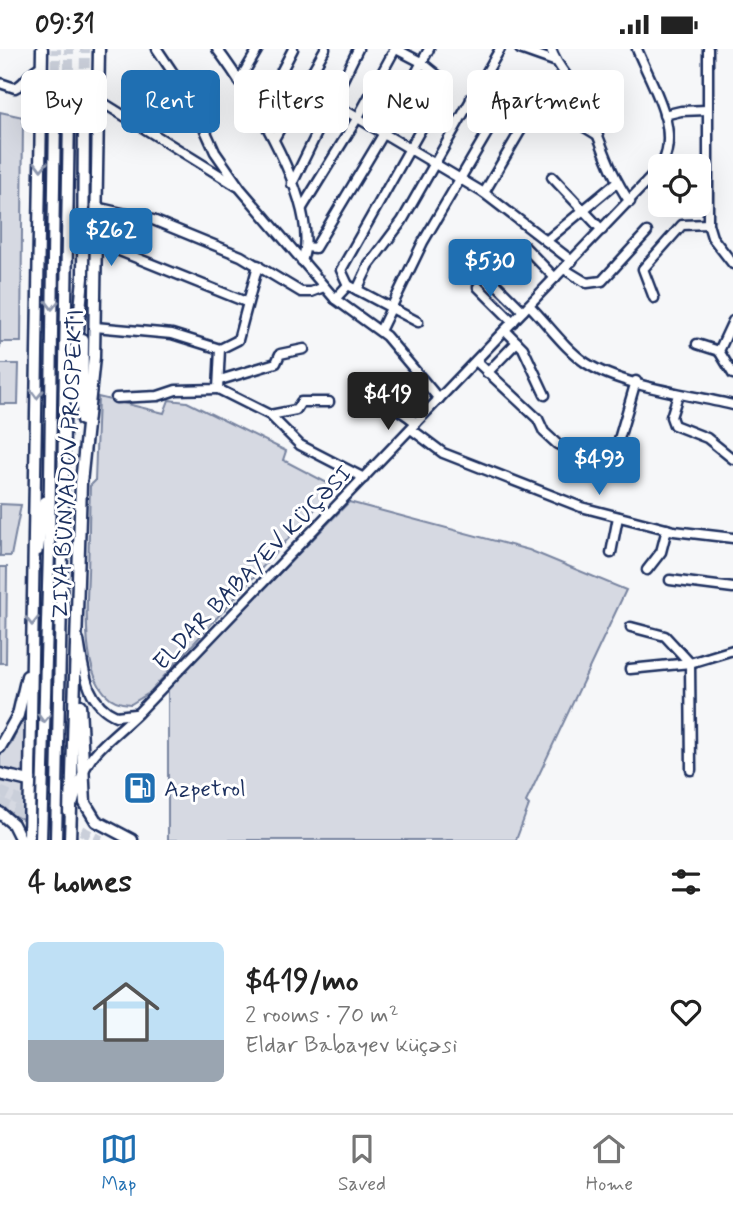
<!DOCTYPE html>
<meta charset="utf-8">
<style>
body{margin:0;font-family:Mynerve,sans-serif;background:#f2f2f2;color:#222;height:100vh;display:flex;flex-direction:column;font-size:26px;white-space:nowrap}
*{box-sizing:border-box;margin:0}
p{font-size:23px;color:#767676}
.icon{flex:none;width:38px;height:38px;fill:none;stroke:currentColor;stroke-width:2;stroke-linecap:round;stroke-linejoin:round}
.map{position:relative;height:791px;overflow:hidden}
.panel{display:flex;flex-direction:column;background:#fff;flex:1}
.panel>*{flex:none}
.hud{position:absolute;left:21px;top:21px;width:691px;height:63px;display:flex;gap:14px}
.tools{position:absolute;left:648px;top:105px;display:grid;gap:14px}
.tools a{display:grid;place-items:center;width:63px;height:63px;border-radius:10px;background:#fff;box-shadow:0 7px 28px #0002;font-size:35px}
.price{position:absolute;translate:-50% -60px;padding:0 16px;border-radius:7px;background:#1f6fb2;color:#fff;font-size:23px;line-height:46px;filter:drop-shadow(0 2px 4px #0008)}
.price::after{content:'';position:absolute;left:50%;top:42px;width:21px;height:16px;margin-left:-10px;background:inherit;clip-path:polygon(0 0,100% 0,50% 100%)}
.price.on{background:#222;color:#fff}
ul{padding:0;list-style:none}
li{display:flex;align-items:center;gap:21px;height:175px;padding:0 28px}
li span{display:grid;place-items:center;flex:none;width:196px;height:140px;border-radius:10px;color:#555}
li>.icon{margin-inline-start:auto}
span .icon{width:84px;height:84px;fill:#fffc;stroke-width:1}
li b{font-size:30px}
h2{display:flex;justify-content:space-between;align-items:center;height:84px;padding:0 28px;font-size:30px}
.chip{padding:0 24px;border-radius:10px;background:#fff;box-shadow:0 7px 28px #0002;font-size:24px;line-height:63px}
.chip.on{background:#1f6fb2;color:#fff}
.status{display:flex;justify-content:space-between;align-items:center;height:49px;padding:0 35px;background:#fff;direction:ltr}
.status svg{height:19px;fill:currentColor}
.tabs{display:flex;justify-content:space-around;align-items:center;height:98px;border-top:2px solid #e0e0e0;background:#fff;font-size:19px;color:#767676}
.tabs a{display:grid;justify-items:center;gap:4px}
.tabs .on{color:#1f6fb2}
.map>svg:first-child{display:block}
.green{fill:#d6d9e2;stroke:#7884a0;stroke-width:2}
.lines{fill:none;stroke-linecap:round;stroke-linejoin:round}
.major-tunnel{stroke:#cacfda;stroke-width:10;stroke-dasharray:10 5;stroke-linecap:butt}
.minor-casing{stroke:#1b2f5e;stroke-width:13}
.major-casing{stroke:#1b2f5e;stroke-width:15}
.minor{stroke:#fff;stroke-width:8}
.major{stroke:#fff;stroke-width:10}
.major-bridge-casing{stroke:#1b2f5e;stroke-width:15;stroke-linecap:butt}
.major-bridge{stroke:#fff;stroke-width:10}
.oneway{stroke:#8d97ae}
.labels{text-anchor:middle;stroke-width:6;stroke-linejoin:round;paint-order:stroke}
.street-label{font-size:23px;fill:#1b2f5e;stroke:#fff}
.poi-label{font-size:23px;fill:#1b2f5e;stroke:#fff;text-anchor:start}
</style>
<div class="status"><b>09:31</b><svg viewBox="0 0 49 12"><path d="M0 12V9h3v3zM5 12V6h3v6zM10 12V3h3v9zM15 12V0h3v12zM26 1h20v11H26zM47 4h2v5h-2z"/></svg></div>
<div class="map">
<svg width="733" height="791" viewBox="0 0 733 791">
<rect width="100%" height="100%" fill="#f6f7f9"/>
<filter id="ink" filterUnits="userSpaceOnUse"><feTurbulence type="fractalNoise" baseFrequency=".0143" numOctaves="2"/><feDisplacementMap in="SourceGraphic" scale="14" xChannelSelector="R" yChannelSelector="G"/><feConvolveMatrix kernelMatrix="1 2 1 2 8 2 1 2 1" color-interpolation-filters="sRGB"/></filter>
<g filter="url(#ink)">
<g class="green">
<path d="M0,63l23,5 -2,225h-21v6z"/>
<path d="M0,315h19l-1,40h-18z"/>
<path d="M98,348l66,16 5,-13 18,2 99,49 -3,9 52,27 -186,206 -18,11c-54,1 -44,-96 -43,-131 1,-29 1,-58 2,-87l5,-5z"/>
<path d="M349,453l180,48 97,40 -100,212 3,3 -13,35h-348v-152z"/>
<path d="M0,455l21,1 -10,51h-11z"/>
<path d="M0,518h7l-1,96h-6z"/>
<path d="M25,665l-1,60 -24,-5v-14l11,-12z"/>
<path d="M0,730l24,6v35l-24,-13z"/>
</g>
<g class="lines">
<g class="major-tunnel">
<path d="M84,64l1,-64"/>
<path d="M55,65l1,-65"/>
<path d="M69,65v-65"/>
<path d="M0,742l101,49"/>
<path d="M0,753l76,38"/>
</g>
<defs>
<g id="minor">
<path d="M157,0l35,52 23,51 25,36 95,111 51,37 53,63"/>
<path d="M217,0c33,44 105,158 85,212"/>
<path d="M520,0l34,12"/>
<path d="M551,0c6,19 22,32 31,50 18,35 24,69 48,103"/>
<path d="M637,0c14,35 45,81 24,117"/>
<path d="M708,0v175l4,13 21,27"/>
<path d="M239,32l19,-32"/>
<path d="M0,34l15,5c12,-5 13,-17 27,-22"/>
<path d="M516,35l23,15"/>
<path d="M304,37l180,107 88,68"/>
<path d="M97,50l140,87"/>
<path d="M256,57l23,-30 14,-27"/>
<path d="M664,66l17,-4 26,-1"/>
<path d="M274,90l51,-90"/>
<path d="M552,128l50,53"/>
<path d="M292,135l66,-135"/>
<path d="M484,144l55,-94 57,35"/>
<path d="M96,158l57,13 88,36 60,36h10l13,-5"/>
<path d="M302,159l56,-91 37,-68"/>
<path d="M546,192l70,-58"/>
<path d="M97,193l149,60"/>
<path d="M524,197l31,32"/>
<path d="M307,198l8,1 69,-115 45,-84"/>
<path d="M478,217l45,45"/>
<path d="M564,220l23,14 15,-2 45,-49"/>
<path d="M348,236l-7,-15 106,-187 -26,-21 -25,-13"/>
<path d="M478,238l35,35"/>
<path d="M357,241l12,-25 33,-44 98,-172"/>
<path d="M654,249l-11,-29 39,-44 26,-1"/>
<path d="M335,250l13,-14 70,37"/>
<path d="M529,256c18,18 36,44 57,58 35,23 106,32 147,42"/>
<path d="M733,272l-14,30 14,23"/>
<path d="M95,278l77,7 48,15"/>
<path d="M505,281l18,18 22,47"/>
<path d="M380,282l43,-89 74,-126 -3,-5 -23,-13"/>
<path d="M697,295l22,7"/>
<path d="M476,312l62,58 6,13 13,12 19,9"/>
<path d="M487,324l30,-31"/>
<path d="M220,331l56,-17 4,-9 24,-5"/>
<path d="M218,340l52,26 30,30 64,33"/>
<path d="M678,346l-7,22 3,8 33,13 26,21"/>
<path d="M116,349l42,-2 18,-6 42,-1 2,-40 18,-9 20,-75"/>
<path d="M376,350c10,2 33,17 40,24"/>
<path d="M270,366l26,-5 5,-8h28"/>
<path d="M411,380l32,24 138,54 93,24 59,7"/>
<path d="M617,397l19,-65"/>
<path d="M611,504l7,-36"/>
<path d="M647,521l14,-18 6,-23"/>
<path d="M670,531l63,8"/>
<path d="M631,578l34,9 25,27 1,107"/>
<path d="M79,591c5,29 6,63 37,76l19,-2"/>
<path d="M630,620l60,-6 43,-13"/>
<path d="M74,753c11,-51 29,-55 64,-89l522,-545"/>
</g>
<g id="major">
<path d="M72,346l11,-117 1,-165"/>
<path d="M82,371l1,-80"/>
<path d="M38,501l6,-48"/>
<path d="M49,502l6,-437"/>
<path d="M62,504l7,-439"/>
<path d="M80,656l5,98 11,18 36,19"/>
<path d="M0,698l18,-32 9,-39"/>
<path d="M0,725c25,7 60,9 69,38"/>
<path d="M0,764l13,11 8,16"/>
<path d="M29,791l13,-791"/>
<path d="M70,791l11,-357 13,-126 5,-308"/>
</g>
</defs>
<use href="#minor" class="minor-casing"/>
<use href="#major" class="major-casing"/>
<use href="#minor" class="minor"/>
<use href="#major" class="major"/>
<defs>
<g id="major-bridge">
<path d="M41,791l8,-289"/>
<path d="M56,791l6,-287"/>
</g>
</defs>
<use href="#major-bridge" class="major-bridge-casing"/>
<use href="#major-bridge" class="major-bridge"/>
</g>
<defs><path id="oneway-chevron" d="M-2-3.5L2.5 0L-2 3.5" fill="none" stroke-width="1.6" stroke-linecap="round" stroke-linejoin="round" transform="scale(1.75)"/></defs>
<g class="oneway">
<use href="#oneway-chevron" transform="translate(41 117) rotate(91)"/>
<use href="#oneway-chevron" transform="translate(52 256) rotate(91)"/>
<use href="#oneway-chevron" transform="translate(37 345) rotate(92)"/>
<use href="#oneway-chevron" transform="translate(32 572) rotate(90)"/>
<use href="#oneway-chevron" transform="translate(44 669) rotate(92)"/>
</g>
</g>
<defs>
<symbol id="fuel-square" viewBox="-11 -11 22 22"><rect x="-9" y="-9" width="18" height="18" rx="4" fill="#1f6fb2" stroke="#fff"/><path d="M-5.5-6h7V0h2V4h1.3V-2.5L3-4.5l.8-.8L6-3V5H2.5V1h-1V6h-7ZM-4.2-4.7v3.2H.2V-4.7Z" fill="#fff"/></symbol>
</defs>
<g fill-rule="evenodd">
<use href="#fuel-square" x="121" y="720" width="38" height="38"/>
</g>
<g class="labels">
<g class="street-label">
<text transform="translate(67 415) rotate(-87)" y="8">ZIYA BÜNYADOV PROSPEKTI</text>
<text transform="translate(252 518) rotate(-46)" y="8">ELDAR BABAYEV KÜÇƏSI</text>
</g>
<g class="poi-label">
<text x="164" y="747">Azpetrol</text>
</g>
</g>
</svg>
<div class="tools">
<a><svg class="icon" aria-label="locate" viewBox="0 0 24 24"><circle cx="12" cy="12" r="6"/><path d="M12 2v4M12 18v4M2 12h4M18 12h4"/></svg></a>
</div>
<b class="price" style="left:111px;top:219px">$262</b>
<b class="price" style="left:490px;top:250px">$530</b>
<b class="price on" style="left:388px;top:383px">$419</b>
<b class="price" style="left:599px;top:448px">$493</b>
<div class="hud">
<a class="chip">Buy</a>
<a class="chip on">Rent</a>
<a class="chip">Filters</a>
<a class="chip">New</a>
<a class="chip">Apartment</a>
</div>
</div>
<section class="panel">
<h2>4 homes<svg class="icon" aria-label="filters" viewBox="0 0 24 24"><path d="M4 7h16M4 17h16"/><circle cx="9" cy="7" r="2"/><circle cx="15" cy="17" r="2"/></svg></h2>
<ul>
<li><span style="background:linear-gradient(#bfe0f5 70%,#9aa5b1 0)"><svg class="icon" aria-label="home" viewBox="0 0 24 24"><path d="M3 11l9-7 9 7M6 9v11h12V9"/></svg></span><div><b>$419/mo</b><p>2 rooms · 70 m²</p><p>Eldar Babayev küçəsi</p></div><svg class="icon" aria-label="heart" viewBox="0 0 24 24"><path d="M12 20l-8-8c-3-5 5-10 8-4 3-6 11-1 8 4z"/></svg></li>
</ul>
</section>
<nav class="tabs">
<a class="on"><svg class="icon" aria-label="map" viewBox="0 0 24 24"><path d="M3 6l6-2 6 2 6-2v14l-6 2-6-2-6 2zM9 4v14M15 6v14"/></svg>Map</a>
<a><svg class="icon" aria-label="saved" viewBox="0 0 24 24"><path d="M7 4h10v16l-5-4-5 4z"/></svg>Saved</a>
<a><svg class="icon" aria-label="home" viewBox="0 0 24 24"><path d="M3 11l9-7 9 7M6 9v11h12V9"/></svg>Home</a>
</nav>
